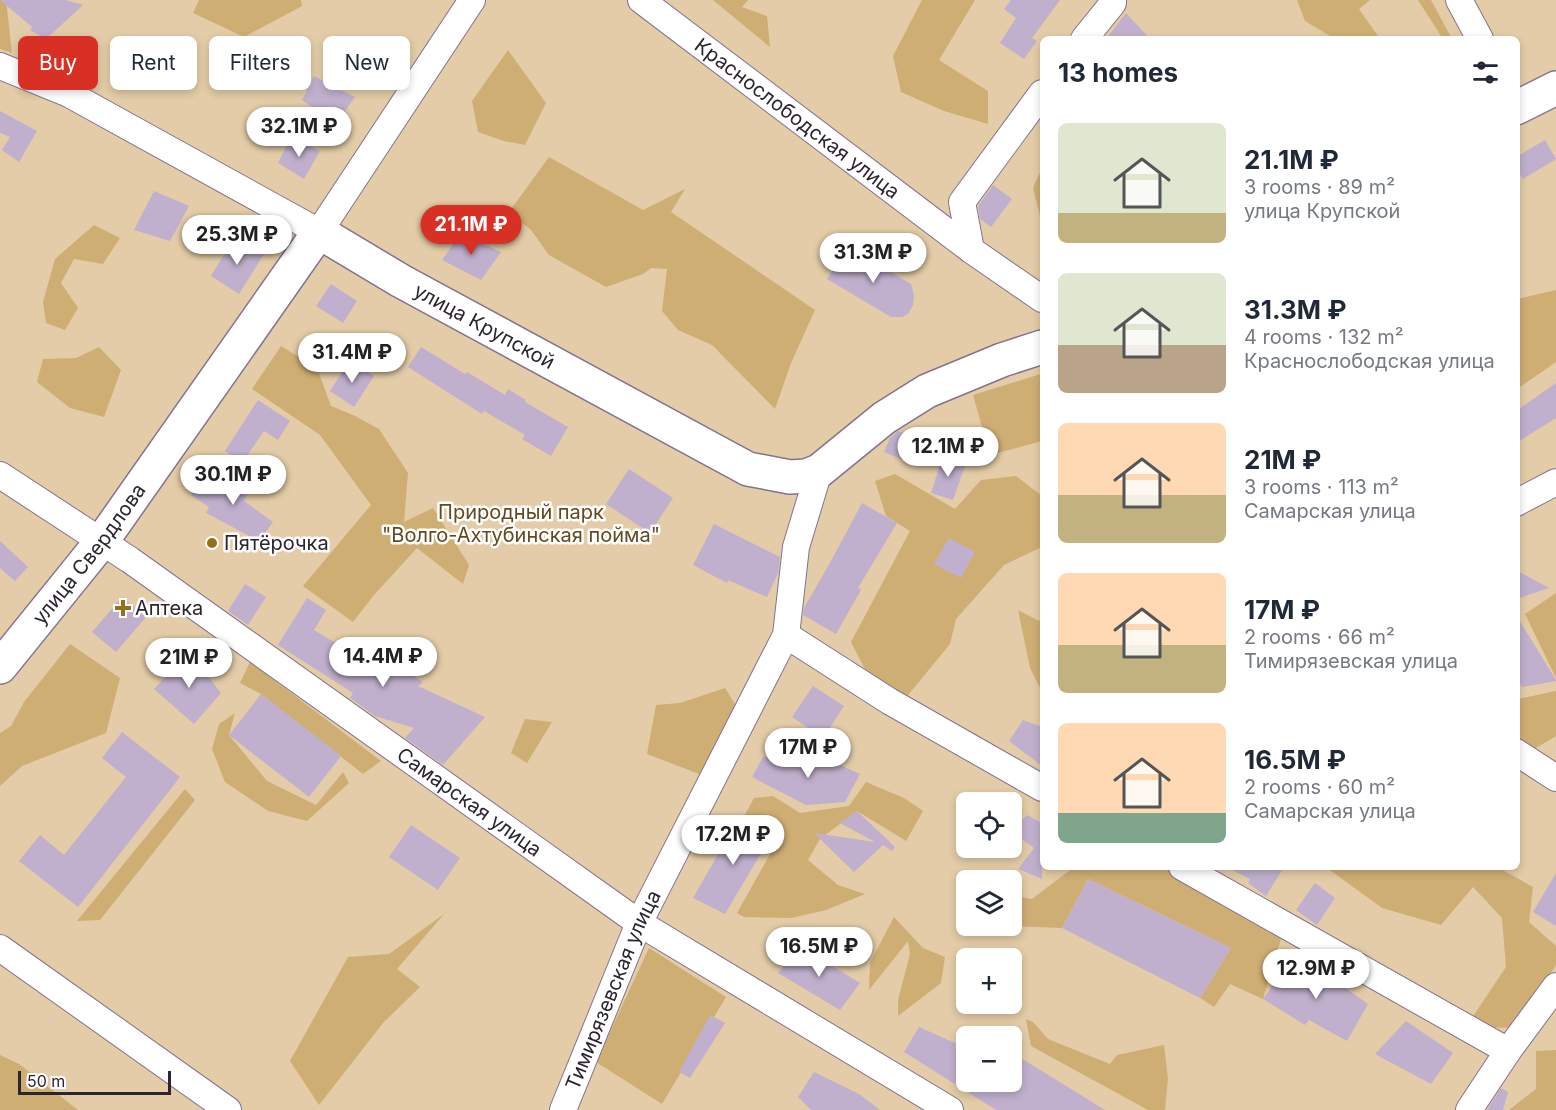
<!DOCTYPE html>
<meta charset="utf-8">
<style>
body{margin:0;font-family:Inter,sans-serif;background:#f2f2f3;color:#1f2937;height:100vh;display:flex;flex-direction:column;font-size:22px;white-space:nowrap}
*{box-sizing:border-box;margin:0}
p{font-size:20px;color:#747a83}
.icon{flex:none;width:33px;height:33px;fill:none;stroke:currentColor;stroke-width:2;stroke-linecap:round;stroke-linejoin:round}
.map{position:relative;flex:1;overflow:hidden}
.panel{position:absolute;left:1040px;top:36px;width:480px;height:834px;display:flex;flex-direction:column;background:#fff;border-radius:9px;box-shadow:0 3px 9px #0003}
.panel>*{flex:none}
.banner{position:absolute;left:18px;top:36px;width:570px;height:54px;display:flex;gap:12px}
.controls{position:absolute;left:956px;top:792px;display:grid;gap:12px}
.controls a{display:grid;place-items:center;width:66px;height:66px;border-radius:9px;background:#fff;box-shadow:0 3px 9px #0003;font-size:30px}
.scale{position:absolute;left:18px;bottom:15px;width:153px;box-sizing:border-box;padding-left:6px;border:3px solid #2c2530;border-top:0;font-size:16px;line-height:21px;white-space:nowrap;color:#2c2530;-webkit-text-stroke:4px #fff;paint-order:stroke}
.price{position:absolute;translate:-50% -51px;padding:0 14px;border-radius:21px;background:#fff;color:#222;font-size:20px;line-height:39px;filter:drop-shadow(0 2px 3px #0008)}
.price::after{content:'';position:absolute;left:50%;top:36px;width:18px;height:14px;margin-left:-9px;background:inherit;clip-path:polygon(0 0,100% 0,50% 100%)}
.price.selected{background:#d93025;color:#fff}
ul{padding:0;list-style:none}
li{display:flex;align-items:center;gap:18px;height:150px;padding:0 18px}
li span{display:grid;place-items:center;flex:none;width:168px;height:120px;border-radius:9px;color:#555}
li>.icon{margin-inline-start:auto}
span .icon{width:72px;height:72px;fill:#fffc;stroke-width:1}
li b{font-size:26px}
h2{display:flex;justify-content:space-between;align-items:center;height:72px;padding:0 18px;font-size:26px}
.tag{padding:0 21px;border-radius:9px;background:#fff;box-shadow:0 3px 9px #0003;font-size:21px;line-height:54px}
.tag.selected{background:#d93025;color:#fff}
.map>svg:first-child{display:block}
.green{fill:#e3cca7;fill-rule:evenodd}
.forest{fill:#cfae74}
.building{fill:#c0b0cd}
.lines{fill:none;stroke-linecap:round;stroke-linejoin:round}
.street-casing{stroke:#82738e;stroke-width:28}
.secondary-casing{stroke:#82738e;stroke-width:36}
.street{stroke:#fff;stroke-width:26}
.secondary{stroke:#fff;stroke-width:33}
.poi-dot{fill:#976e19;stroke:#fff;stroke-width:2}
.labels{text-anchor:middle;stroke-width:5;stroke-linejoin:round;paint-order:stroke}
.street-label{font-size:20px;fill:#2c2530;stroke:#fff}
.park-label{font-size:20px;fill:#624a1e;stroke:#fff}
.poi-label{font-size:20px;fill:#2c2530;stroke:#fff;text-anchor:start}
</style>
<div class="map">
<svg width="1556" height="1110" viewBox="0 0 1556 1110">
<rect width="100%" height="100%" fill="#f2e1ff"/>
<path class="green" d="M0,0h1556v1110h-1556zM1042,39h474v828h-474zM966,802h45v46h-45zM966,880h45v46h-45zM966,958h45v46h-45zM966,1036h45v46h-45z"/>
<g class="forest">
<path d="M0,0h6l6,53 -12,-4z"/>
<path d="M199,0h102l1,6 -58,31 -51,-24z"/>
<path d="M713,0h35l-6,7 25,9 3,31z"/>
<path d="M922,0h53l-36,60 49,31v33l-44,-13 -43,-19 -8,-36z"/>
<path d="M1297,0h73l-11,9 21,30h-45l-30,-18z"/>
<path d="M1418,0h13l21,39h-9z"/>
<path d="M508,50l38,53 -21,42 -21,-4 -26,-9 -6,-31z"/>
<path d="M549,157l94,53 42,-21 -14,23 144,98 -24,53 -16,46 -63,-64 -34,-15 -16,-19 5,-42 -16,-1 -8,6 -37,13 -57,-32 -18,-25 -22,-18z"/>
<path d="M1042,168v56l-9,-36z"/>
<path d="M94,225l26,13 -17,26 -29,-5 -13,24 17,25 -13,22 -19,-7 -3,-21 12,-43z"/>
<path d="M1556,290v72l-39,27v-90z"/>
<path d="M281,346l36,22 14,38 22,9 26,14 29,44 -4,49 29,-14 36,57 -6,19 -46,-36 -43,47 -21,27 -50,-36 68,-81 -51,-70 -68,-46z"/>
<path d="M99,347l22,23 -17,47 -34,-9 -33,-26 6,-23 33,-1z"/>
<path d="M1041,374l1,1v66l-52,14 -17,-60z"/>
<path d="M895,474l60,35 26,-29 35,-4 26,20v51l-38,18 -48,54 -6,25 -46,56 -32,-17 -21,-41 59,-111 -24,-15 -11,-35z"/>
<path d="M1556,593v85l-31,-64z"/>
<path d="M1018,610l21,11 3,-3v74l-12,-24z"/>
<path d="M70,644l50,34 -14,55 -84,33 -22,20v-53l11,-7 13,-24z"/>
<path d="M250,662l131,99 -18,13 -102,-80 -21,-11z"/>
<path d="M725,688l11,18 -29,71 -60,-23 9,-49 24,-2z"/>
<path d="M1556,691v45l-25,15 -14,-12 -1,-42 2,2z"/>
<path d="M235,713l-6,22 38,46 49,24 27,-33 6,11 -42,38 -39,-10 -43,-29 -13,-33 7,-25z"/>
<path d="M525,719l27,3 -25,41 -16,-10z"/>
<path d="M866,782l38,16 19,13 -17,30 -49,-30 -37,28 -12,21 30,25 27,9 -39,16 -35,8 -47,-1 -7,-4 45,-80 -3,-11 -36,-4 11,-20 19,-2 27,17 49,-7z"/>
<path d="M185,789l10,11 -95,120 -23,1z"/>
<path d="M1074,867h90l117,72 -18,60 -33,-15 -16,23 -14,-9 31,-50 -143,-69 -26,49 -52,-2 1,-31 21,4z"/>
<path d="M1327,867h170l36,20 -4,35 27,24v19l-39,63 -51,-1 40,-60 -4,-49 -29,-31 -32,38 -59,-17 -55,-40z"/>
<path d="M444,914l-47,55 23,18 -37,36 -64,82 -29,-44 58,-104 41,-3z"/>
<path d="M894,917l29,31 22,9 -4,26 -43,33v-16l12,-46 -2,-13 -39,49 1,-27z"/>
<path d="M649,948l77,49 -64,107 -66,-42z"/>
<path d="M1026,1019l7,3 15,17 62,25 7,-9 47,-10 4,34 -3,31h-17l-117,-64z"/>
<path d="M1556,1050v60h-47l27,-21v-38z"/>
<path d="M0,1055l19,9 59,46h-78z"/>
</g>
<g class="building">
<path d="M0,0h66l17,5 -37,34 -16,-9 2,-3z"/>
<path d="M1011,0h49l-28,38 5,3 -13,18 -24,-16 16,-25 -12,-9z"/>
<path d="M1126,13l24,26h-44z"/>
<path d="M262,40l23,19 -18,20 -22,-21z"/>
<path d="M314,76l41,21 -19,27 -34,-24z"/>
<path d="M0,111l37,20 -18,31 -17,-12 8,-13 -10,-4z"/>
<path d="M291,137l29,14 -16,28 -26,-16z"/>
<path d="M1545,140l11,19 -33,20 -7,-11v-11z"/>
<path d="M993,185l19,14 -21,28 -11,-8 -2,-13z"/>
<path d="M154,191l35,15 -19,35 -36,-11z"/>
<path d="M461,233l40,19 -20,28 -39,-20z"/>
<path d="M233,240l31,14 -25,40 -28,-18z"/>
<path d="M848,247l63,37 3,11 -1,10 -5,9 -6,3h-11l-64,-38z"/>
<path d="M331,284l26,17 -14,22 -27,-17z"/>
<path d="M421,347l44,27 2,-2 38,23 3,-6 18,11 -1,2 43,25 -17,29 -29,-17 3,-4 -41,-24 -2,3 -74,-47z"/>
<path d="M350,360l24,16 -20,31 -24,-16z"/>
<path d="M1556,383v35l-40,25v-32z"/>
<path d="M258,400l32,21 -12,19 -14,-9 -22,32 -17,-12z"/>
<path d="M898,431l18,7 -10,23 -22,-9 6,-14z"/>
<path d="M943,455l23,8 -13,37 -22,-7z"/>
<path d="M629,469l44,29 -23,35 -44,-29z"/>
<path d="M226,474l25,13 -7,14 29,21 -14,19 -53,-28 3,-6 -18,-12 12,-17 16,10z"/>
<path d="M862,503l35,20 -39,65 3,2 -25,44 -33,-19 1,-7 27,-47z"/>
<path d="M714,524l66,33 -2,16 -11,24 -39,-17 -1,3 -34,-18z"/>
<path d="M949,538l26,14 -14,26 -27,-14z"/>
<path d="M0,541l28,26 -13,14 -15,-13z"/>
<path d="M1516,570l33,18 -33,11z"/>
<path d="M245,584l21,13 -18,28 -20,-14z"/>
<path d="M122,597l24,20 -30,35 -24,-20z"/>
<path d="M307,598l19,12 -12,20 60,36 7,-10 42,26 -5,4 67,31 -42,48 -38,-27 9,-10 -39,-12 -25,-18 3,-5 -75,-48z"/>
<path d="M1516,615l40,65v1l-34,6 -6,-9z"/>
<path d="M189,652l32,41 -27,31 -40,-35z"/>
<path d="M813,686l31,20 -21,32 -31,-21z"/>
<path d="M261,694l80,62 -32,41 -80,-62z"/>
<path d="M1023,720l19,7v39l-33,-25z"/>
<path d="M122,732l58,45 -102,130 -59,-46 21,-26 24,20 62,-78 -24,-19z"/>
<path d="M763,757l64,2 33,15 -15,28 -39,3 -54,-28z"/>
<path d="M857,811l38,36 -3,4 -9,-6 -29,27 -40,-39 61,9 -35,-19z"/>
<path d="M1027,815l15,8v56l-24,-10 16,-21 -23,-17z"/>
<path d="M736,823l40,5 -51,86 -32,-16z"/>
<path d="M411,825l49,33 -22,32 -49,-33z"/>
<path d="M1226,867h58l-18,29 -18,-13 2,-4z"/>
<path d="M1556,873v53l-23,-14z"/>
<path d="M1088,879l143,69 -31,50 -138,-70z"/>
<path d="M1315,883l20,15 -18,27 -21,-15z"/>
<path d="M799,946l61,37 -20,27 -62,-37z"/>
<path d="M1294,957l46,27 28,20 -21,37 -38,-21 -4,5 -42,-26z"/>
<path d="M710,1015l15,8 -35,55 -11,-6z"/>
<path d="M1406,1021l47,32 -22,31 -56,-30z"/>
<path d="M919,1027l47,21v34h45v-30l94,58h-109l-92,-58z"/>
<path d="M814,1072l45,22 21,16h-69l-13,-13z"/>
<path d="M1501,1088l7,4 -5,18h-16z"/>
</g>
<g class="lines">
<defs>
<g id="street">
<path id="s1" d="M641,0l330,250 71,49"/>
<path d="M1459,0l21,39"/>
<path d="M1084,39l29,-36v-3"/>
<path d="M0,66l69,28 250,138 153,-232"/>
<path d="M971,250l-9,-48 80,-109"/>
<path id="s2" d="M0,475l130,85 509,363 311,187"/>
<path d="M1516,503l40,-21"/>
<path d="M786,635l103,66 153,87"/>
<path d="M1516,752l40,26"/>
<path d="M1182,867l326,184"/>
<path d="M0,948l228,162"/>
<path id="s3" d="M563,1110l76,-187 147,-288 10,-88 23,-76"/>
<path d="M1469,1110l39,-59 48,-65"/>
</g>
<g id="secondary">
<path d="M1516,108l40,-20"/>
<path id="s4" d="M0,667l102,-126 217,-309 82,49 347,188 42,8 16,-1 13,-5 65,-53 43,-27 75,-31 40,-13"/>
</g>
</defs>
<use href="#street" class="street-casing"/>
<use href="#secondary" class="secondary-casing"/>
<use href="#street" class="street"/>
<use href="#secondary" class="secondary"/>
</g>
<g class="poi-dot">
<circle cx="212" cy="543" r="6"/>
<path d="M120 599h6v6h6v6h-6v6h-6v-6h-6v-6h6z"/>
</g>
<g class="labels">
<g class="street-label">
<text dy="7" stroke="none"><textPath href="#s1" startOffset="196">Краснослободская улица</textPath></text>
<text dy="7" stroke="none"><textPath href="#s4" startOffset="730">улица Крупской</textPath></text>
<text dy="7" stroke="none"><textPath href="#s4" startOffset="144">улица Свердлова</textPath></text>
<text dy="7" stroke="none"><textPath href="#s2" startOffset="572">Самарская улица</textPath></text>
<text dy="7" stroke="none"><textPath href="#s3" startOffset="130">Тимирязевская улица</textPath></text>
</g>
<g class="park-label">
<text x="521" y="519">Природный парк<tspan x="521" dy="23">"Волго-Ахтубинская пойма"</tspan></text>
</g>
<g class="poi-label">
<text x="224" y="550">Пятёрочка</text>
<text x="135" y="615">Аптека</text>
</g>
</g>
</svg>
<div class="controls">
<a><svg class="icon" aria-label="locate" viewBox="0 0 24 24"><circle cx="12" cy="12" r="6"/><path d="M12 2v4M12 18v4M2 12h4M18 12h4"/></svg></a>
<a><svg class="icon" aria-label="layers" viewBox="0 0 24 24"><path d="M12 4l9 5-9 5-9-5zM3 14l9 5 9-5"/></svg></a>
<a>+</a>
<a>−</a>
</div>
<div class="scale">50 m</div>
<b class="price" style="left:299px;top:158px">32.1M ₽</b>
<b class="price selected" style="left:471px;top:256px">21.1M ₽</b>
<b class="price" style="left:237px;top:266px">25.3M ₽</b>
<b class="price" style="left:873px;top:284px">31.3M ₽</b>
<b class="price" style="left:352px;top:384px">31.4M ₽</b>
<b class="price" style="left:948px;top:478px">12.1M ₽</b>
<b class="price" style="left:233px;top:506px">30.1M ₽</b>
<b class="price" style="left:383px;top:688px">14.4M ₽</b>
<b class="price" style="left:189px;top:689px">21M ₽</b>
<b class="price" style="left:808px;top:779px">17M ₽</b>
<b class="price" style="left:733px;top:866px">17.2M ₽</b>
<b class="price" style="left:819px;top:978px">16.5M ₽</b>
<b class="price" style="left:1316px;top:1000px">12.9M ₽</b>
<div class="banner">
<a class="tag selected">Buy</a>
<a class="tag">Rent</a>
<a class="tag">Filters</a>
<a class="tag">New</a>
</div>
<section class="panel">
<h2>13 homes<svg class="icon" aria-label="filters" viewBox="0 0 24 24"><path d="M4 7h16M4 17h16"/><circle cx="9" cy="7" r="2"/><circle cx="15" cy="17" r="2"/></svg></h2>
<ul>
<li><span style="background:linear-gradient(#dfe7d0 75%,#c2b280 0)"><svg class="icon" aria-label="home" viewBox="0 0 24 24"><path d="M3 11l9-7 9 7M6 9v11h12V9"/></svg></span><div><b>21.1M ₽</b><p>3 rooms · 89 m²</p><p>улица Крупской</p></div></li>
<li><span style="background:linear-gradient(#dfe7d0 60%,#b9a48a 0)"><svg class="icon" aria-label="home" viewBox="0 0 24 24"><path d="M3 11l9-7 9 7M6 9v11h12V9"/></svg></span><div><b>31.3M ₽</b><p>4 rooms · 132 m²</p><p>Краснослободская улица</p></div></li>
<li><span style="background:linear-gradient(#ffd9b3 60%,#c2b280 0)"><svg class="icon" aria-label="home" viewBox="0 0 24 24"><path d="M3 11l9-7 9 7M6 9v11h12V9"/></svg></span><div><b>21M ₽</b><p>3 rooms · 113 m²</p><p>Самарская улица</p></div></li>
<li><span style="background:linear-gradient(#ffd9b3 60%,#c2b280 0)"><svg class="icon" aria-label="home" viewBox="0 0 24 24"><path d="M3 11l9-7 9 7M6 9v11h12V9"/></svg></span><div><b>17M ₽</b><p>2 rooms · 66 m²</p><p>Тимирязевская улица</p></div></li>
<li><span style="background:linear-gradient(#ffd9b3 75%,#7fa58c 0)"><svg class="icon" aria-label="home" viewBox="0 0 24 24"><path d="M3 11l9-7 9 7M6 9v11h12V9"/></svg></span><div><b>16.5M ₽</b><p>2 rooms · 60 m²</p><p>Самарская улица</p></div></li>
</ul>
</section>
</div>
